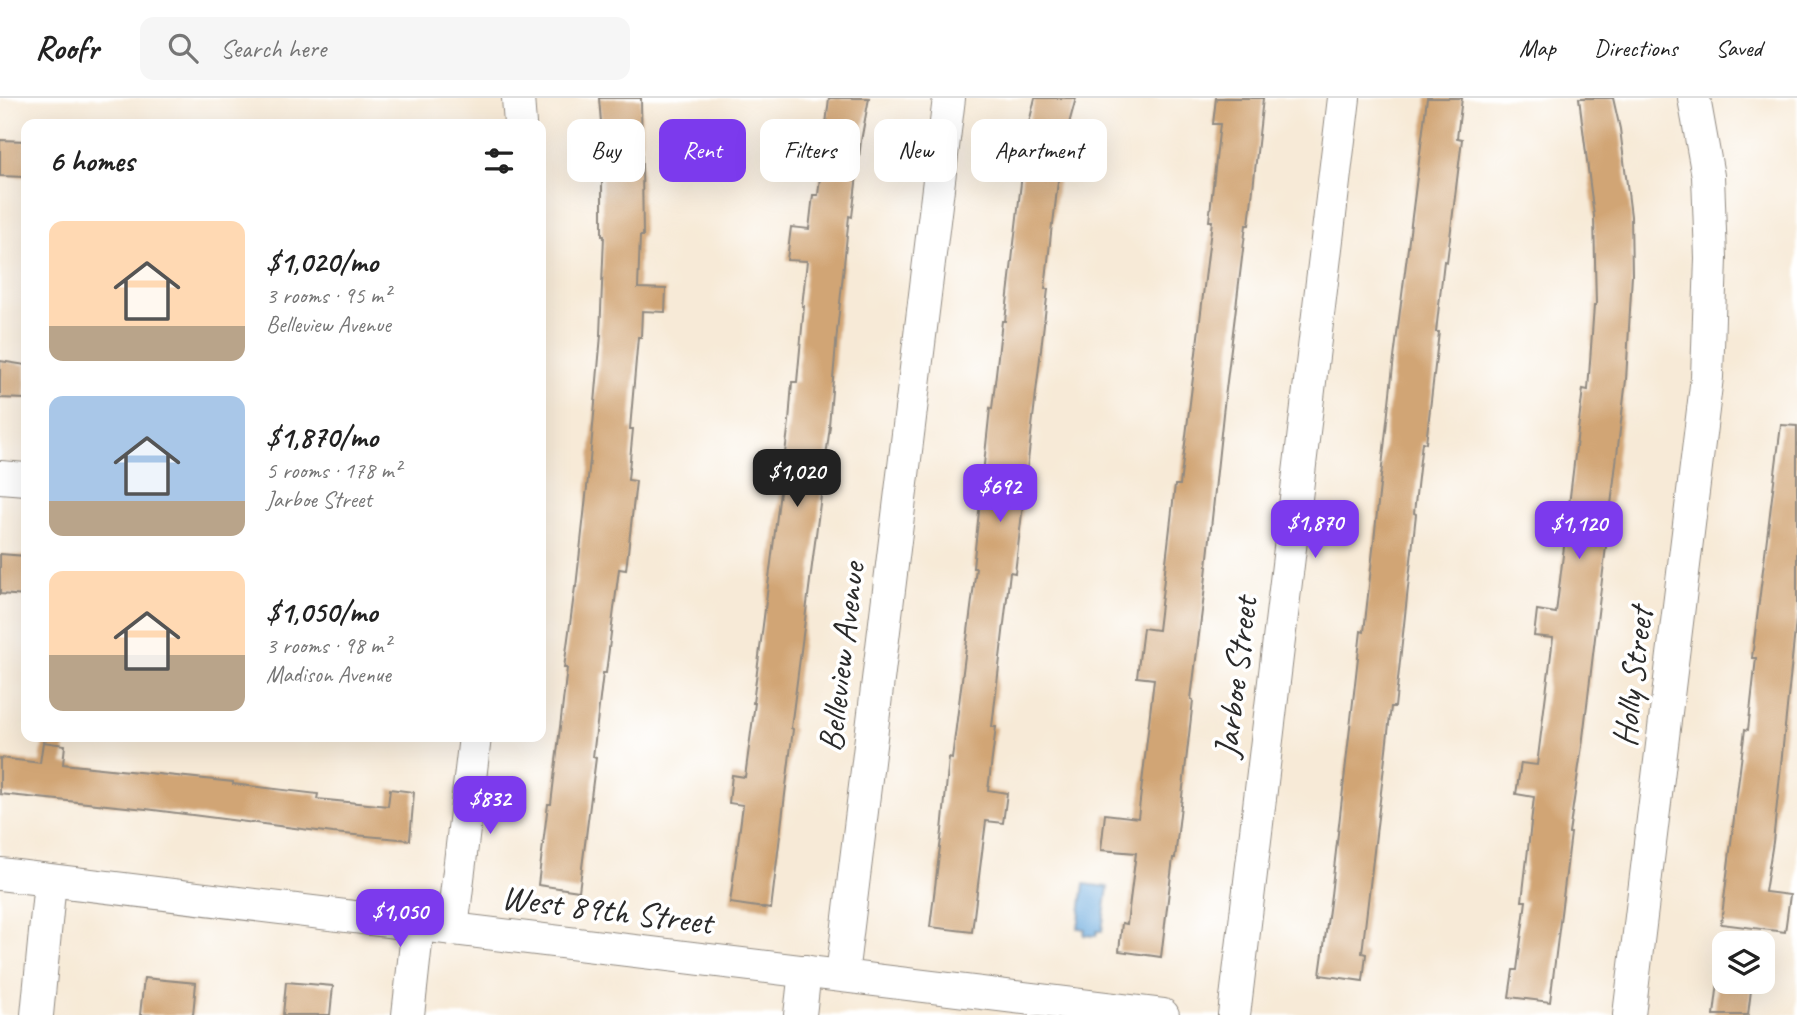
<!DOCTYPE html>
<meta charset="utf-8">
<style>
body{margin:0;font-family:Caveat,sans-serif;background:#f6f6f6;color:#222;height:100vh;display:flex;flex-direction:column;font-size:26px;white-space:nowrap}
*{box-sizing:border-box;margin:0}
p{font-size:23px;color:#767676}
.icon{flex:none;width:38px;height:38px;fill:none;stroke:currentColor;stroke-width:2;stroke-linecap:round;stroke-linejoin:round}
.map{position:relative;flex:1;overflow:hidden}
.side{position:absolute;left:21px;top:21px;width:525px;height:623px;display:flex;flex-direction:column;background:#fff;border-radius:14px;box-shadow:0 7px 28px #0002}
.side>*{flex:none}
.top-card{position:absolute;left:567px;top:21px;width:665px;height:63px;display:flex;gap:14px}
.buttons{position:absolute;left:1712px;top:833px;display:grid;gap:14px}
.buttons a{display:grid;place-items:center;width:63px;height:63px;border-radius:14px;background:#fff;box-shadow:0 7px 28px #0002;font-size:35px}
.price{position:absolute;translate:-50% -60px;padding:0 16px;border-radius:14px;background:#7c3aed;color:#fff;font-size:23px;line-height:46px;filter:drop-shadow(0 2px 4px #0008)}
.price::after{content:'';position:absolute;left:50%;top:42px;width:21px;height:16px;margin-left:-10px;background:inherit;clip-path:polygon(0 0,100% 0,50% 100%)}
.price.current{background:#222;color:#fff}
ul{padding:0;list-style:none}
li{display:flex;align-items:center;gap:21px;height:175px;padding:0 28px}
li span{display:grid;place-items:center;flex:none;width:196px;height:140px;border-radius:14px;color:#555}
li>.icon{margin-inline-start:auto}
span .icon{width:84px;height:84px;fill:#fffc;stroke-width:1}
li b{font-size:30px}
h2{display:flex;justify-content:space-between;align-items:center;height:84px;padding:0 28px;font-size:30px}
.pill{padding:0 24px;border-radius:14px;background:#fff;box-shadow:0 7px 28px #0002;font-size:24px;line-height:63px}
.pill.current{background:#7c3aed;color:#fff}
header{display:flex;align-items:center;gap:42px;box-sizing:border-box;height:98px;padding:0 35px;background:#fff;border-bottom:2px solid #e0e0e0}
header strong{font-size:33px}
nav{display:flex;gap:38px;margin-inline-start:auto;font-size:24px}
.search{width:490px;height:63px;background:#f6f6f6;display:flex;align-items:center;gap:18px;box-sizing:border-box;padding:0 24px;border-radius:14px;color:#767676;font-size:26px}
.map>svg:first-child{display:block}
.water{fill:#69a9dc;stroke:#4a6a84;stroke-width:2}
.building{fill:#d1a574}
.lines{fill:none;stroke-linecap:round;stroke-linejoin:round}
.minor-casing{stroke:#918a81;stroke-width:34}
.minor{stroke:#fff;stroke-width:32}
.labels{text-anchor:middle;stroke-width:7;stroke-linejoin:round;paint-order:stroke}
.street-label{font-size:35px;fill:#2b2b2b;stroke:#fff}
</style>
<header>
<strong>Roofr</strong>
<div class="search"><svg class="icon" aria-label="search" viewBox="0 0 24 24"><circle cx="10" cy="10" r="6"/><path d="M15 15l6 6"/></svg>Search here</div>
<nav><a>Map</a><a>Directions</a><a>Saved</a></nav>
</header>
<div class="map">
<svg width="1797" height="917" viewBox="0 0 1797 917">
<rect width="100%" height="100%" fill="#fff"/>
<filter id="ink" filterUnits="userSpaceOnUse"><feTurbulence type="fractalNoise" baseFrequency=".0143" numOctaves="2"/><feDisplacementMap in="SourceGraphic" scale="14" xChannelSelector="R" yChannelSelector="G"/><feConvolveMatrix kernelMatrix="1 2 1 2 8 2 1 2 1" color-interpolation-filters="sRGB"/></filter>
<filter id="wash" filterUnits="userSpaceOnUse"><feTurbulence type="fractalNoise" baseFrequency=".00686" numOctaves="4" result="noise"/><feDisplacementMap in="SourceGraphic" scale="28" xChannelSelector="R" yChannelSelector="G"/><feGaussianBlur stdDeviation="1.57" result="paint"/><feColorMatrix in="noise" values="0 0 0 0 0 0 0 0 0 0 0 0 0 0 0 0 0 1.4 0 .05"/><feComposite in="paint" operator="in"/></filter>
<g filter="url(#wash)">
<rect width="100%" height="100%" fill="#f7ead7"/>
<path class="water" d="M1084,786l24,3 -6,44h-5l-1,5 -12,-1 1,-6 -7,-1z"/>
<g id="blocks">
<g class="building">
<path d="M599,0h42l2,138h-3l-2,52 28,1 -1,23 -23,-1 -1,26h-3l-8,92h3l-5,51 8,1 -10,89 -7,-1 -13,104h-3l-10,84 3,1 -17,133 -41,-6 10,-81h3l16,-136h-3l11,-81h1l14,-127 11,-125h-1l4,-99h-2v-102z"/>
<path d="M829,0h40l-8,43 -9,76 -3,-1 -12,116 -8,94h1l-39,302 2,1 -22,180 -41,-6 13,-98 -14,-2 3,-28 13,2 10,-74h-2l36,-281 3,-40h5l7,-76h-2l5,-45 -20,-1 4,-33 18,2 4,-34h5z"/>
<path d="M1035,0h41l-9,33 -3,-1 -11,94h-1l-7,65h3l-33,284 -5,-1 -18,155h4l-8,63 19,3 -4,30 -17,-2 -14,111 -42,-5 12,-96 7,-73 3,1 24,-191h-3l17,-160 2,1 10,-88h3l22,-190z"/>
<path d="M1216,0h47l-14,127h-3l-23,189 -19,181 -13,104 2,1 -18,158h-2l-12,99 -42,-6 3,-28 5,1 9,-71 -35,-3 4,-36 33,4 16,-139 -17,-2 6,-49 15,2 17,-145h5l32,-264h-3l11,-97h-7z"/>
<path d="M1427,0h35l-5,40 5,1 -15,123 -3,-1 -8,71h3l-13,111 -4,-1 -8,71 2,1 -21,193h-4l-29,246 4,1 -3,27 -43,-6 11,-80 30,-264 3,1 29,-266z"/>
<path d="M1579,0h34l7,31 11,87 1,59 -6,105 -44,366 -13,87h2l-21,169 -41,-5 4,-27h4l9,-69h-4l12,-104 -18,-3 5,-31 16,2 16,-127 -19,-2 3,-26 19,3 27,-224 5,1 6,-85h2l-2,-89z"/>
<path d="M0,42l26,1v36l-26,-1z"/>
<path d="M0,263l26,4v34l-26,-1z"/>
<path d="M1781,327l16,1v185l-24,231 -8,50 25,3 -5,37 -64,-8 24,-195 3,1 8,-72h-4z"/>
<path d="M0,456l26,2v40l-26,-2z"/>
<path d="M43,644l22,3 -2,19 170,18v2l85,10 -1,5 71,7 2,-17 24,3 -4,48 -77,-7 -187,-24 -146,-15v-36l40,5z"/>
<path d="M144,880l52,5 -3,32h-53z"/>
<path d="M286,884l47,4 -3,29h-47z"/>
<path d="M1718,884h34l-4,33h-34z"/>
</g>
</g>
</g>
<g filter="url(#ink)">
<use href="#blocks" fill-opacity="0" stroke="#918a81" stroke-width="2"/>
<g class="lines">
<defs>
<g id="minor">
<path d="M518,0l2,26"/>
<path d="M0,379l26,2"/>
<path d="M0,776l1163,141"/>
<path d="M452,831l23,-192"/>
<path d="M842,877l107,-877"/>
<path d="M37,917l13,-134"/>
<path d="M408,917l10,-90"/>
<path d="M800,917l5,-44"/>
<path d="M1234,917l110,-917"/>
<path d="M1629,917l78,-638 4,-119 -3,-82 -14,-78"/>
</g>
</defs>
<use href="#minor" class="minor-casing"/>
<use href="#minor" class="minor"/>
</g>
</g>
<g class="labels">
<g class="street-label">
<text transform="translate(841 559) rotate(-83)" y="12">Belleview Avenue</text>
<text transform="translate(1235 579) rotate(-83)" y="12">Jarboe Street</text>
<text transform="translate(1632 579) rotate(-83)" y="12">Holly Street</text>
<text transform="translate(607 811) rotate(7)" y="12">West 89th Street</text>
</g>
</g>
</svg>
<div class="buttons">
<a><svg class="icon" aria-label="layers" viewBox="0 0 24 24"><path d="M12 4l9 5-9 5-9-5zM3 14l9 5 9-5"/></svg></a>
</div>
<b class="price current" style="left:797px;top:411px">$1,020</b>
<b class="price" style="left:1000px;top:426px">$692</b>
<b class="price" style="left:1315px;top:462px">$1,870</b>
<b class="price" style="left:1579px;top:463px">$1,120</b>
<b class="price" style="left:490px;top:738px">$832</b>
<b class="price" style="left:400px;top:851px">$1,050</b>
<div class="top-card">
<a class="pill">Buy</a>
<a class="pill current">Rent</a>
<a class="pill">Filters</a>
<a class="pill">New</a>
<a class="pill">Apartment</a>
</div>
<section class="side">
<h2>6 homes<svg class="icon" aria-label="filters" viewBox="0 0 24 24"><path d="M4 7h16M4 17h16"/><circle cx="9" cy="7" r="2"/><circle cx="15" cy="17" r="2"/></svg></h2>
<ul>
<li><span style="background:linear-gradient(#ffd9b3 75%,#b9a48a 0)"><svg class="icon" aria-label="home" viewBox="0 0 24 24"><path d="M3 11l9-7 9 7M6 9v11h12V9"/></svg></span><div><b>$1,020/mo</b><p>3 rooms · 95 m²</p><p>Belleview Avenue</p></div></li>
<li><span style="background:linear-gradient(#a9c7e8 75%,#b9a48a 0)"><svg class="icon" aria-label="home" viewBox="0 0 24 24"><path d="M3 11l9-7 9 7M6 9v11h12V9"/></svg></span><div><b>$1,870/mo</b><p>5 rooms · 178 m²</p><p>Jarboe Street</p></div></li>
<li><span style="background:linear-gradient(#ffd9b3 60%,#b9a48a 0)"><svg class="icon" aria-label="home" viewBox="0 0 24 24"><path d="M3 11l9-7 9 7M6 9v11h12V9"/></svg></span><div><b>$1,050/mo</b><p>3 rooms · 98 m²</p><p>Madison Avenue</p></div></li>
</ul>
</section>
</div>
